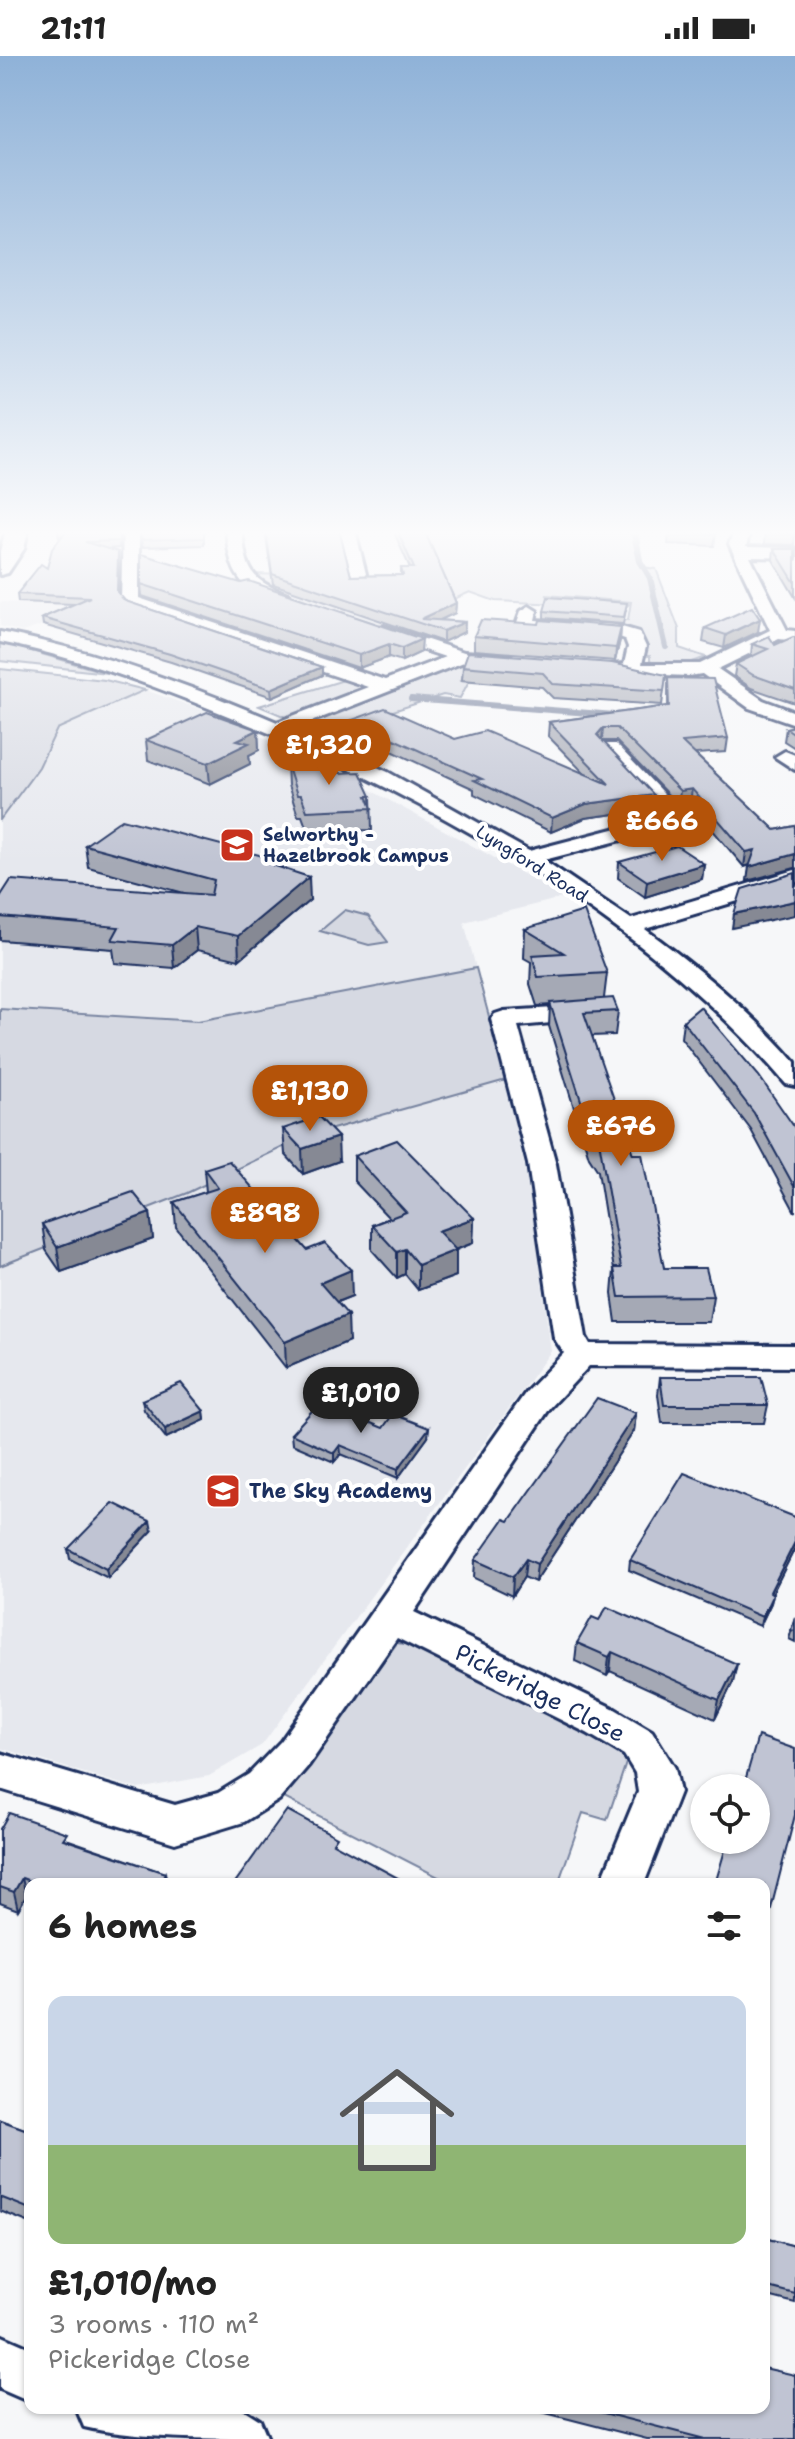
<!DOCTYPE html>
<meta charset="utf-8">
<style>
body{margin:0;font-family:"Shantell Sans",sans-serif;background:#f2f2f2;color:#222;height:100vh;display:flex;flex-direction:column;font-size:30px;white-space:nowrap}
*{box-sizing:border-box;margin:0}
p{font-size:26px;color:#767676}
.icon{flex:none;width:44px;height:44px;fill:none;stroke:currentColor;stroke-width:2;stroke-linecap:round;stroke-linejoin:round}
.map{position:relative;flex:1;overflow:hidden}
.details{position:absolute;left:24px;top:1822px;width:746px;height:536px;display:flex;flex-direction:column;background:#fff;border-radius:16px;box-shadow:0 2px 6px #0004}
.details>*{flex:none}
.fabs{position:absolute;left:690px;top:1718px;display:grid;gap:16px}
.fabs a{display:grid;place-items:center;width:80px;height:80px;border-radius:50%;background:#fff;box-shadow:0 2px 6px #0004;font-size:40px}
.price{position:absolute;translate:-50% -68px;padding:0 18px;border-radius:28px;background:#b45309;color:#fff;font-size:26px;line-height:52px;filter:drop-shadow(0 2px 4px #0008)}
.price::after{content:'';position:absolute;left:50%;top:48px;width:24px;height:18px;margin-left:-12px;background:inherit;clip-path:polygon(0 0,100% 0,50% 100%)}
.price.selected{background:#222;color:#fff}
ul{padding:0;list-style:none}
li{display:grid;align-content:center;gap:16px;height:424px;padding:0 24px}
li+li{border-top:2px solid #e0e0e0}
li span{display:grid;place-items:center;height:248px;border-radius:16px;color:#555}
li>.icon{margin-inline-start:auto}
span .icon{width:144px;height:144px;fill:#fffc;stroke-width:1}
li b{font-size:34px}
h2{display:flex;justify-content:space-between;align-items:center;height:96px;padding:0 24px;font-size:34px}
.status{display:flex;justify-content:space-between;align-items:center;height:56px;padding:0 40px;background:#fff;direction:ltr}
.status svg{height:22px;fill:currentColor}
.map>svg:first-child{display:block}
.built{fill:#e6e8ee}
.green{fill:#d6d9e2;stroke:#7884a0;stroke-width:2}
.lines{fill:none;stroke-linecap:round;stroke-linejoin:round}
.stream{stroke:#707c99;stroke-width:6}
.street-casing{stroke:#1b2f5e;stroke-width:6}
.primary-casing{stroke:#1b2f5e;stroke-width:6}
.street{fill:#fff;fill-rule:evenodd}
.primary{fill:#fff;fill-rule:evenodd}
.wall{fill:#a5a9b5;stroke:#1b2f5e;stroke-width:2}
.shaded-wall{fill:#868994;stroke:#1b2f5e;stroke-width:2}
.building{fill:#c0c4d3;stroke:#1b2f5e;stroke-width:2}
.labels{text-anchor:middle;stroke-width:8;stroke-linejoin:round;paint-order:stroke}
.far-poi-label{font-size:18px;font-weight:bold;fill:#1b2f5e;stroke:#fff;text-anchor:start}
.far-street-label{font-size:18px;fill:#1b2f5e;stroke:#fff}
.poi-label{font-size:20px;font-weight:bold;fill:#1b2f5e;stroke:#fff;text-anchor:start}
.near-street-label{font-size:24px;fill:#1b2f5e;stroke:#fff}
</style>
<div class="status"><b>21:11</b><svg viewBox="0 0 49 12"><path d="M0 12V9h3v3zM5 12V6h3v6zM10 12V3h3v9zM15 12V0h3v12zM26 1h20v11H26zM47 4h2v5h-2z"/></svg></div>
<div class="map">
<svg width="795" height="2383" viewBox="0 0 795 2383">
<rect width="100%" height="100%" fill="#f6f7f9"/>
<filter id="ink" filterUnits="userSpaceOnUse"><feTurbulence type="fractalNoise" baseFrequency=".0125" numOctaves="2"/><feDisplacementMap in="SourceGraphic" scale="16" xChannelSelector="R" yChannelSelector="G"/><feConvolveMatrix kernelMatrix="1 2 1 2 8 2 1 2 1" color-interpolation-filters="sRGB"/></filter>
<g filter="url(#ink)">
<g class="built">
<path d="M0,546l44,2 61,1 -83,27 -22,-6z"/>
<path d="M145,634l61,21 124,57 236,129 -102,25 12,46 -278,53 -198,-12v-189l39,-53 18,-38z"/>
<path d="M506,1024l25,116 20,155 -289,394 -53,31 -71,13 -138,-41v-482l187,-73 117,-56z"/>
</g>
<g class="green">
<path d="M425,474h212l6,37 13,2 23,60v19l27,9c-17,7 -39,14 -56,4v-5h-6l-1,-19 -25,-9 3,-8h7l3,-18 -85,-7 14,5 69,4 -3,3 -131,-6 -25,-9 -82,36 -118,-40 -17,-14 189,5z"/>
<path d="M0,586l14,4 93,27 -107,-12z"/>
<path d="M483,608l-17,6 -5,10 8,1 -9,17 -17,-3 -119,38 -65,-27 88,-27 46,12 61,-26z"/>
<path d="M0,613l105,11 40,10 -88,39 -18,38 -39,53z"/>
<path d="M345,854l23,6 20,26 -19,3 -49,-14z"/>
<path d="M476,912l30,112 -202,57 -117,56 -187,73v-257l198,12z"/>
<path d="M397,1587l14,2 194,93 22,22 -20,60 -24,-7 -25,71h-106l-168,-86z"/>
</g>
<g class="lines">
<g class="stream">
<path d="M633,474l7,31 10,17 16,69"/>
<path d="M411,643l204,16"/>
</g>
<defs>
<g id="street">
<path d="M123,474h16v68l246,82 60,-23 -66,-22 -3,-4 3,-4 6,-1 79,26 46,3 3,4 -9,5 -40,-2 -171,67 95,43 141,79 134,-35 -64,-68 3,-4h14l69,72 -9,10 -132,34 87,59 164,-49v14l-150,45c54,40 106,82 150,133v24l-9,-2c-134,-157 -330,-270 -517,-351 -85,-36 -177,-73 -269,-91v-10c94,18 189,53 277,90l91,-35 -241,-81 -6,-7z"/>
<path d="M226,474h16c4,40 8,50 46,64l2,4 -2,4c-9,1 -17,-2 -26,-6 -29,-13 -33,-36 -36,-66z"/>
<path d="M339,474h16l11,44 -2,3h-12l-2,-3z"/>
<path d="M735,474h15l-4,17 49,1v10l-45,-1 37,73 8,1v10l-16,-2 -61,30 45,31 32,12v12l-46,-16 -47,-34 -13,2 -79,-3 -3,-4 3,-4 14,-1 4,-17 -3,-8 -12,-4 -88,-5 -9,-5 5,-14 8,-5 8,5 -2,9 80,5 24,7 7,15 -4,17h58l70,-34 -41,-86z"/>
<path d="M785,695l10,4v15l-20,-13z"/>
<path d="M588,950l9,3 4,5 -4,5 -79,7 38,138 30,173 4,7 205,1v22l-206,-1 -39,42 -136,204 201,97 37,22 23,37 5,24 -36,92h-44l38,-92 -3,-19 -11,-18 -37,-22 -190,-95 -88,127 -30,35 -35,22 -69,21 -175,-54v-36l175,52 43,-12 31,-19 32,-33 245,-349 38,-39 -10,-15 -26,-174 -37,-145 4,-5 9,-3z"/>
<path d="M0,2279l30,13v54l-30,-13z"/>
<path d="M76,2352h165l19,12 8,19c-56,0 -133,0 -184,-12z"/>
</g>
<path id="primary" d="M6,474h22l-4,19 -16,24 -8,2v-24z"/>
</defs>
<use href="#street" class="street-casing"/>
<use href="#primary" class="primary-casing"/>
<use href="#street" class="street"/>
<use href="#primary" class="primary"/>
</g>
<g class="wall">
<path d="M58,474h62l-1,18 -12,1 11,3v41l7,8 197,66v8l-50,22 -101,-35 -128,-37 -1,-7 32,-14 -56,-2 -1,-8 30,-26 16,-33 -4,2z"/>
<path d="M141,474h63v15l-62,2z"/>
<path d="M265,474h74l12,46 50,-1v-7h9l-17,-38h31l32,73 -1,10 -15,7 25,2 -1,10 -21,10 -170,-58z"/>
<path d="M767,474h28l-1,15 -30,-1 1,-11z"/>
<path d="M669,476l47,2 -2,12 -46,-2z"/>
<path d="M774,493h21v48l-22,-37z"/>
<path d="M141,528l280,68 -19,9 -13,-4 -30,11 -217,-72z"/>
<path d="M626,554l-3,14 -79,-6v-7z"/>
<path d="M539,568l82,3 -1,13 -5,21 -141,-11v-14z"/>
<path d="M705,572l53,4 -34,16 -21,-6z"/>
<path d="M795,581v66l-44,-15 -17,-12 2,-12 15,-8 1,-12 23,1z"/>
<path d="M463,610l203,9 -4,30 -109,-7 -11,-11 -80,-7z"/>
<path d="M668,622l60,60 -2,14 -31,2 80,76 20,-4v42l-48,13 3,-16 -6,2 -54,-64 -12,2 -62,-64h-13l49,68 -67,9 -34,14 -77,-38v-5l-121,-56 -1,-13 103,19 130,35 -37,-38 1,-14 119,-16z"/>
<path d="M795,670v22l-11,-7 2,-13z"/>
<path d="M258,674l1,20 -10,5 1,9 -40,20 -62,-24 -2,-20z"/>
<path d="M287,708l53,9 31,23 1,34 -64,2 -6,-16h-4l-10,-31z"/>
<path d="M85,789l197,16v7l28,32 -71,60 -42,-10 -23,18 -59,-5 -2,-14 -113,-9v-43l184,-4 -96,-26z"/>
<path d="M619,806l85,2 -2,15 -57,18 -27,-19z"/>
<path d="M525,873l82,44 -3,25 14,13 -3,24 -23,1 72,232 49,28 -4,26h-93l-4,-28 2,-24 -16,-99 -9,-14 -40,-131 1,-21 -13,1 -7,-22 1,-22 -7,-4z"/>
<path d="M683,965l112,107v84l-44,-82 -70,-92z"/>
<path d="M283,1073l56,32 -36,13 -18,-20z"/>
<path d="M354,1100l120,62 -1,25 -17,7v26l-38,14 -13,-16 -8,4 -25,-28v-25l17,-7 -35,-37z"/>
<path d="M204,1113l103,81 45,46 -15,6 12,39 -63,27 -110,-141 -2,-25 32,-10z"/>
<path d="M150,1157l3,26 -92,33 -15,-22 -4,-26z"/>
<path d="M660,1321l108,28 -4,18h-102l-4,-28z"/>
<path d="M142,1344l62,11 1,9 -39,18 -22,-28z"/>
<path d="M636,1357l-2,18 -99,151 -11,-5 -12,19 -38,-18 1,-18 34,-39z"/>
<path d="M383,1372l45,9 -30,41 -57,-24 -7,8 -42,-18 -1,-10z"/>
<path d="M152,1475l-44,47 -38,-19 -2,-10z"/>
<path d="M795,1492l-23,45 1,1 -2,9 -11,23 -131,-56 1,-10z"/>
<path d="M795,1562v24l-6,-3z"/>
<path d="M577,1587l156,39 -18,37 -105,-48 -3,5 -32,-15z"/>
<path d="M0,1773l69,11 96,33 2,11h-137v13l-4,-1 -8,14 -18,-7z"/>
<path d="M0,2064l30,11v92l-30,-12z"/>
<path d="M764,2182l31,8v57l-31,-8z"/>
<path d="M526,2352h238l31,31h-148z"/>
</g>
<g class="shaded-wall">
<path d="M58,474h14v2l-13,5z"/>
<path d="M456,547l-1,10 -28,13 -6,-7z"/>
<path d="M760,563l-2,13 -34,16 2,-13z"/>
<path d="M465,566l-1,10 -21,10v-11z"/>
<path d="M621,571l-1,13 -5,21 1,-13z"/>
<path d="M422,583l-1,13 -19,9v-13z"/>
<path d="M389,588v13l-30,11v-13z"/>
<path d="M322,611v8l-50,22 -1,-8z"/>
<path d="M603,672l-1,13 -5,-6z"/>
<path d="M258,674l1,20 -10,5 1,9 -40,20 -2,-21 29,-23z"/>
<path d="M692,733l-2,14 -12,2 2,-14z"/>
<path d="M654,739l-2,14 -67,9 -34,14 1,-14 34,-14z"/>
<path d="M755,794l-2,14 -9,3 2,-15z"/>
<path d="M795,798v14l-48,13 2,-14z"/>
<path d="M704,808l-2,15 -57,18 2,-16z"/>
<path d="M309,821l1,23 -71,60 -1,-24z"/>
<path d="M795,845v14l-63,13 2,-14z"/>
<path d="M195,871l2,23 -23,18 -2,-23z"/>
<path d="M338,1081l1,24 -36,13 -1,-25z"/>
<path d="M150,1157l3,26 -92,33 -4,-25z"/>
<path d="M474,1162l-1,25 -35,13v-25z"/>
<path d="M405,1193v25l-8,4v-26z"/>
<path d="M456,1194v26l-38,14v-25z"/>
<path d="M351,1214l1,26 -31,12 -1,-25z"/>
<path d="M348,1259l1,26 -63,27 -1,-26z"/>
<path d="M204,1355l1,9 -39,18 -1,-9z"/>
<path d="M636,1357l-2,18 -99,151 2,-18z"/>
<path d="M429,1372l-1,9 -30,41v-9z"/>
<path d="M340,1389l1,9 -7,8v-9z"/>
<path d="M150,1465l2,10 -44,47 -2,-9z"/>
<path d="M795,1486v6l-27,54 2,-10z"/>
<path d="M526,1503l-2,18 -12,19 1,-19z"/>
<path d="M773,1538l-2,9 -11,23 2,-9z"/>
<path d="M612,1596l-2,19 -3,5 2,-19z"/>
<path d="M737,1608l-4,18 -18,37 4,-19z"/>
<path d="M165,1817l2,11h-7z"/>
<path d="M22,1822l4,18 -8,14 -4,-18z"/>
</g>
<g class="building">
<path d="M67,474h52v11l-34,1 33,10 -1,40 8,9 197,66 -51,22 -101,-35 -128,-36 48,-21 -73,-3 24,-30 6,4 5,-19z"/>
<path d="M141,474h63v8l-63,2z"/>
<path d="M266,474h73l12,46 52,-1 -2,-7h13l-17,-38h27l32,73 -35,16 44,3 -22,9 -171,-57z"/>
<path d="M670,474h44l2,4 -47,-2z"/>
<path d="M767,474h26l2,4 -30,-1z"/>
<path d="M774,493h21v34z"/>
<path d="M141,498l100,29 8,-2 173,58 -20,9 -13,-4 -30,11 -218,-71z"/>
<path d="M548,541l79,6 -3,14 -80,-6z"/>
<path d="M752,551l8,12 -22,10 -12,6 -21,-7z"/>
<path d="M481,564l58,4 1,-4 81,7 -5,21 -142,-12z"/>
<path d="M769,580l6,9 18,-8h2v53l-42,-15 -17,-11 32,-15 -16,-5z"/>
<path d="M468,596l144,11 54,12 -2,16 -111,-7 -10,-11 -80,-7z"/>
<path d="M668,622l45,1 15,59 -46,4 93,88 20,-4v28l-46,13 6,-17 -9,2 -54,-63 -12,2 -63,-63h-14l-6,7 57,60 -68,9 -34,14 -78,-38 8,-1 -130,-59 33,-12 70,31 30,-8 124,53 -60,-62 120,-16z"/>
<path d="M207,656l51,18 -21,10 12,3 -41,20 -62,-23z"/>
<path d="M795,670v8l-9,-6z"/>
<path d="M335,704l5,13 20,-1 11,24h-4l5,12 -65,3 -6,-16h-4l-10,-31z"/>
<path d="M122,763l160,42 -7,5 34,11 -71,59 -43,-9 -23,18 -60,-5 7,-13 -119,-10v-20l11,-17 200,15 3,-15 -129,-35z"/>
<path d="M677,790l27,18 -57,17 -28,-19z"/>
<path d="M795,817v28l-61,13 8,-25z"/>
<path d="M584,855l23,62 -69,4 -6,-22 32,-2 -39,-24z"/>
<path d="M613,942l5,13 -34,2 49,141h9l22,114h42l7,28 -94,1 -5,-29h7l-21,-122 -9,-14 -41,-129z"/>
<path d="M700,951l59,69 36,52v60l-41,-75 -71,-92z"/>
<path d="M319,1061l19,20 -36,12 -19,-20z"/>
<path d="M397,1084l77,78 -36,13 18,19 -38,15 -13,-16 -8,3 -25,-27 34,-13 -52,-56z"/>
<path d="M229,1105l78,89 18,-7 26,27 -31,13 28,32 -63,27 -111,-140 44,-14 -14,-19z"/>
<path d="M133,1136l17,21 -93,34 -15,-23z"/>
<path d="M660,1321h101l7,28h-104z"/>
<path d="M181,1327l23,28 -39,18 -23,-29z"/>
<path d="M597,1342l39,15 -99,151 -11,-5 -13,18 -38,-17 29,-41 5,2z"/>
<path d="M320,1346l63,26 10,-14 36,14 -31,41 -58,-24 -6,8 -43,-19z"/>
<path d="M684,1417l111,44v25l-25,50 3,2 -11,23 -132,-57z"/>
<path d="M113,1447l37,18 -44,48 -38,-20z"/>
<path d="M607,1551l130,57 -18,36 -107,-48 -3,5 -32,-14 15,-26 7,3z"/>
<path d="M795,1562v13l-4,-1z"/>
<path d="M758,1680l37,13v66l-31,121v-52h-49l13,-44h28v-52h-13z"/>
<path d="M287,1754l50,27 -4,6 74,40 -173,1z"/>
<path d="M9,1757l58,20 -4,6 102,34 -5,11h-122l-16,-6 -8,14 -14,-5v-58z"/>
<path d="M0,2064l30,11v78l-30,-12z"/>
<path d="M764,2182l31,8v48l-31,-8z"/>
<path d="M764,2312l31,7v64h-90l-121,-31h180z"/>
</g>
</g>
<linearGradient id="sky" x2="0" y2="1"><stop stop-color="#8fb2d8"/><stop offset="0.59" stop-color="#fbfbfc"/><stop offset="1" stop-color="#fbfbfc" stop-opacity="0"/></linearGradient>
<rect width="795" height="808" fill="url(#sky)"/>
<defs>
<symbol id="school-square" viewBox="-11 -11 22 22"><rect x="-9" y="-9" width="18" height="18" rx="4" fill="#c8321e" stroke="#fff"/><path d="M0-5L7-2L0 1L-7-2ZM-4 1L0 2.5L4 1V4Q0 6-4 4Z" fill="#fff"/></symbol>
</defs>
<g fill-rule="evenodd">
<use href="#school-square" x="217" y="769" width="40" height="40"/>
<use href="#school-square" x="203" y="1415" width="40" height="40"/>
</g>
<g class="labels">
<g class="far-poi-label">
<text x="263" y="785">Selworthy -<tspan x="263" dy="21">Hazelbrook Campus</tspan></text>
</g>
<g class="far-street-label">
<text transform="translate(532 808) rotate(32)" y="6">Lyngford Road</text>
</g>
<g class="poi-label">
<text x="249" y="1442">The Sky Academy</text>
</g>
<g class="near-street-label">
<text transform="translate(540 1637) rotate(27)" y="8">Pickeridge Close</text>
</g>
</g>
</svg>
<div class="fabs">
<a><svg class="icon" aria-label="locate" viewBox="0 0 24 24"><circle cx="12" cy="12" r="6"/><path d="M12 2v4M12 18v4M2 12h4M18 12h4"/></svg></a>
</div>
<b class="price" style="left:329px;top:731px">£1,320</b>
<b class="price" style="left:662px;top:807px">£666</b>
<b class="price" style="left:310px;top:1077px">£1,130</b>
<b class="price" style="left:621px;top:1112px">£676</b>
<b class="price" style="left:265px;top:1199px">£898</b>
<b class="price selected" style="left:361px;top:1379px">£1,010</b>
<section class="details">
<h2>6 homes<svg class="icon" aria-label="filters" viewBox="0 0 24 24"><path d="M4 7h16M4 17h16"/><circle cx="9" cy="7" r="2"/><circle cx="15" cy="17" r="2"/></svg></h2>
<ul>
<li><span style="background:linear-gradient(#c9d6e8 60%,#8fb573 0)"><svg class="icon" aria-label="home" viewBox="0 0 24 24"><path d="M3 11l9-7 9 7M6 9v11h12V9"/></svg></span><div><b>£1,010/mo</b><p>3 rooms · 110 m²</p><p>Pickeridge Close</p></div></li>
</ul>
</section>
</div>
